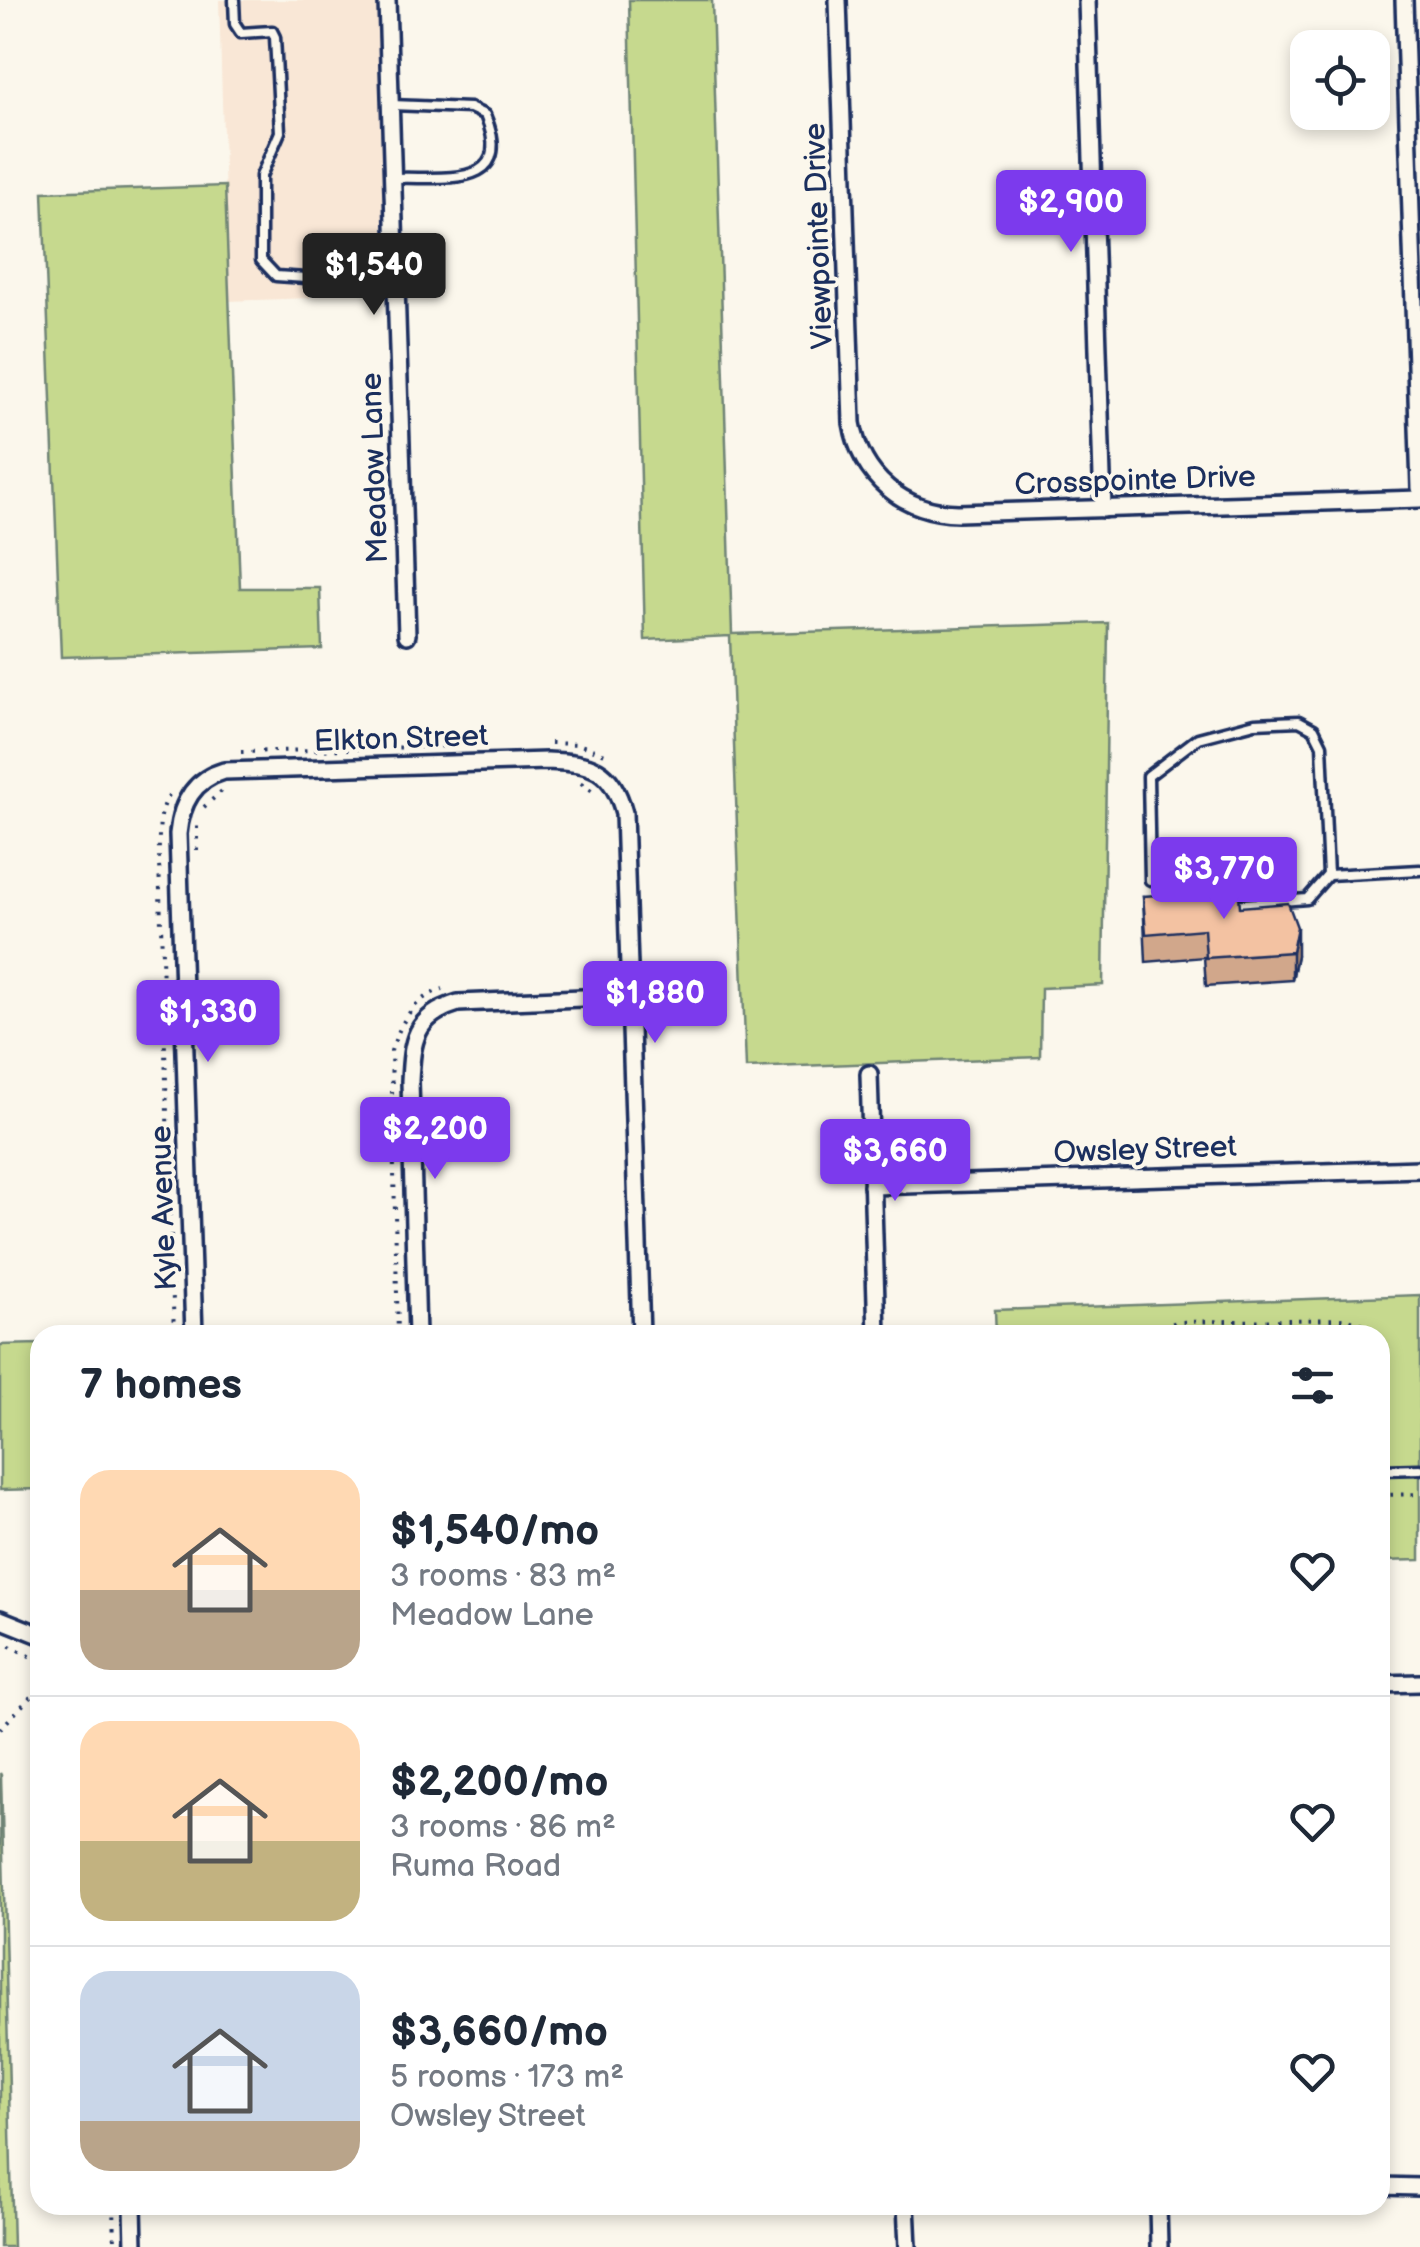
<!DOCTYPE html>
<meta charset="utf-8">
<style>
body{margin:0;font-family:"Balsamiq Sans",sans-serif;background:#f6f6f7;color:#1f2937;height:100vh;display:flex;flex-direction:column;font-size:38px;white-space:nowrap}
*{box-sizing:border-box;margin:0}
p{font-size:32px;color:#747a83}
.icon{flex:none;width:55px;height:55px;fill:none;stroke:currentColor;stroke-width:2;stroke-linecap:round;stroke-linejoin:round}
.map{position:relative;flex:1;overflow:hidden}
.drawer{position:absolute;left:30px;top:1325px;width:1360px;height:890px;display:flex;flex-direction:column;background:#fff;border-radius:30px;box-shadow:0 5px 15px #0003}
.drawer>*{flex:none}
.fabs{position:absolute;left:1290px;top:30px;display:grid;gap:20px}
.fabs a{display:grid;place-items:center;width:100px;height:100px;border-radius:20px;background:#fff;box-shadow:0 5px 15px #0003;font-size:50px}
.price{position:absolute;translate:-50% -85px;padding:0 22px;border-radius:10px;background:#7c3aed;color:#fff;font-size:32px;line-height:65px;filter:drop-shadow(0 2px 5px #0008)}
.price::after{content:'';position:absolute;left:50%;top:60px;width:30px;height:22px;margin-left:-15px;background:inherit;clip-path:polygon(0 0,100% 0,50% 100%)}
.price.current{background:#222;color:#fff}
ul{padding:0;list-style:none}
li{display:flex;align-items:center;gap:30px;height:250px;padding:0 50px}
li+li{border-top:2px solid #e0e1e3}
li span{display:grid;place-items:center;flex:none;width:280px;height:200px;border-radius:30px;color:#555}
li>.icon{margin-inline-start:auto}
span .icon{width:120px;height:120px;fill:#fffc;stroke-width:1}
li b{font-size:42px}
h2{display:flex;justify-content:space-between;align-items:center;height:120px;padding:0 50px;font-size:42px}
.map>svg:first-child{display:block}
.built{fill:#f9e7d6}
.green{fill:#c6d98e;stroke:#708476;stroke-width:2.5}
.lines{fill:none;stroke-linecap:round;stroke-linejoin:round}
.lane-casing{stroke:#1b2f5e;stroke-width:15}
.street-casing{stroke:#1b2f5e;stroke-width:22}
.path{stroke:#1b2f5e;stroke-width:4;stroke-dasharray:2.5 8;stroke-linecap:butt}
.lane{stroke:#fbf7ec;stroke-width:8}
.street{stroke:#fbf7ec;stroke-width:15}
.wall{fill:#d1a78b;stroke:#1b2f5e;stroke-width:2.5}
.shaded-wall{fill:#aa8871;stroke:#1b2f5e;stroke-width:2.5}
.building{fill:#f3c2a2;stroke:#1b2f5e;stroke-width:2.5}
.labels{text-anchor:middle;stroke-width:8;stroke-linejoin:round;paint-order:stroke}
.street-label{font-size:30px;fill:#1b2f5e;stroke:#fbf7ec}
</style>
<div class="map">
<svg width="1420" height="2247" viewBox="0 0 1420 2247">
<rect width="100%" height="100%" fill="#fbf7ec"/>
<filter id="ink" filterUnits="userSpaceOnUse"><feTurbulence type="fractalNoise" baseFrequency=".01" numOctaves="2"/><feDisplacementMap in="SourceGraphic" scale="20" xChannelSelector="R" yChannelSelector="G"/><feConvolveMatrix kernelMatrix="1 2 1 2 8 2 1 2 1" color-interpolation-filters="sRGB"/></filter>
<g filter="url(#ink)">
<path class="built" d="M219,0h159l9,241 -77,2v55l-82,3z"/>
<g class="green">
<path d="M629,0h83l20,634 376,-11 -5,362 -62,3 -1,69 -294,11 -16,-432 -85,4z"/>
<path d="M225,186l15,402h80l2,61 -261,8 -18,-465z"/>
<path d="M1420,1295v265l-40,1v-226h-384l-1,-25z"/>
<path d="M40,1344v145l-40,1v-145z"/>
<path d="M0,1773l1,2 12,472h-13z"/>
</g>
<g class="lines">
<defs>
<g id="lane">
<path d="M234,0l1,24 6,9 31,-2 3,6 5,95 -19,44v84l15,16 119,8"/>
<path d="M391,105l79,3 15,7c32,76 -44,61 -90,63"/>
<path d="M1212,898l-10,-18h-52l-2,-104 50,-38 57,-15 44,-2 15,8 8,16 6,130 92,-5"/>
<path d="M1232,905l75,-6 21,-24"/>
<path d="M1380,1470l40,-1"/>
</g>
<g id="street">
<path d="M387,0l20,635"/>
<path d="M838,0l14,423c9,54 51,89 106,90l462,-14"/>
<path d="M1087,0l16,509"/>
<path d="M1404,0l16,488"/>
<path d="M869,1074l8,261"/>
<path d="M872,1186l548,-17"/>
<path d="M194,1335l-16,-501c3,-31 15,-54 46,-63l323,-10c44,2 65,6 77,52l17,522"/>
<path d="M417,1335l-7,-254c2,-40 4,-65 48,-78l173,-7"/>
<path d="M0,1619l40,16"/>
<path d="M1380,1684l40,-1"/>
<path d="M1380,2186l40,1"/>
<path d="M133,2205l1,42"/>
<path d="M906,2205l2,42"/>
<path d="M1158,2205l1,42"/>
</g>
</defs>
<use href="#lane" class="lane-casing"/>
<use href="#street" class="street-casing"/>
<g class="path">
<path d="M551,743l27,1 27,10"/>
<path d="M241,752l211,-6"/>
<path d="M581,783l13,9"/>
<path d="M169,795c-12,20 -10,43 -10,66l15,474"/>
<path d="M204,807l19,-17"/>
<path d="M197,850v-25"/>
<path d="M398,1335l-7,-284c10,-29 22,-53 52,-62"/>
<path d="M1044,1335l4,-4 38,4"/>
<path d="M1143,1335l33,-13 172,-3 19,6 9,10"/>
<path d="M1380,1342l4,15 -4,24"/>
<path d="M1380,1495l39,-1"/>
<path d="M0,1641l40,20"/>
<path d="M0,1729l40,-42"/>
<path d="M114,2205l1,42"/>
</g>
<use href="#lane" class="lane"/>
<use href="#street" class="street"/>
</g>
<path class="wall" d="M1143,896l97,11 57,48 -5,25 -86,6 -2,-29 -58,5z"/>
<path class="shaded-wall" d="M1297,927v28l-5,25v-28z"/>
<path class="building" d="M1238,883l2,24 48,-4 9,24 -5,25 -86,6 -2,-29 -58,5 -3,-38 75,-5v-7z"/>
</g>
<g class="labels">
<g class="street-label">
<text transform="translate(818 236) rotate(-92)" y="10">Viewpointe Drive</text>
<text transform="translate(374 468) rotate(-92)" y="10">Meadow Lane</text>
<text transform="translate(1135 480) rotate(-2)" y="10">Crosspointe Drive</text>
<text transform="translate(401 738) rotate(-2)" y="10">Elkton Street</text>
<text transform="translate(1145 1149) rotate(-2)" y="10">Owsley Street</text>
<text transform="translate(163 1208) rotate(-92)" y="10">Kyle Avenue</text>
</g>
</g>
</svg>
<div class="fabs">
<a><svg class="icon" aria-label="locate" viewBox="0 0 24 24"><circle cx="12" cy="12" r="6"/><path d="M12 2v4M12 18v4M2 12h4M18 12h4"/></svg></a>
</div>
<b class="price" style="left:1071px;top:255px">$2,900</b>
<b class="price current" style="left:374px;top:318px">$1,540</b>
<b class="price" style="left:1224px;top:922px">$3,770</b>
<b class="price" style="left:655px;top:1046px">$1,880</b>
<b class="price" style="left:208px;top:1065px">$1,330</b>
<b class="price" style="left:435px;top:1182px">$2,200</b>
<b class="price" style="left:895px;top:1204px">$3,660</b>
<section class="drawer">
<h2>7 homes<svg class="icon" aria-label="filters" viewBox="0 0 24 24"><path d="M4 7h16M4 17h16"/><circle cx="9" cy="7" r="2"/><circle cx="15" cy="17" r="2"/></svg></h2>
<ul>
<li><span style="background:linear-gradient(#ffd9b3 60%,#b9a48a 0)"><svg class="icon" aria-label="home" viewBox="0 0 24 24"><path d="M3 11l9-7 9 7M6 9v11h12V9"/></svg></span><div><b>$1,540/mo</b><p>3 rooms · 83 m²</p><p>Meadow Lane</p></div><svg class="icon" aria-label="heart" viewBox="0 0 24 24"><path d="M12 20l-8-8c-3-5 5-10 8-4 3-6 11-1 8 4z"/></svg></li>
<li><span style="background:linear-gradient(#ffd9b3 60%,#c2b280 0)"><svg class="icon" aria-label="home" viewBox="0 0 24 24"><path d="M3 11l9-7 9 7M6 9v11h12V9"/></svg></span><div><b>$2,200/mo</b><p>3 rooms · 86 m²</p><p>Ruma Road</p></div><svg class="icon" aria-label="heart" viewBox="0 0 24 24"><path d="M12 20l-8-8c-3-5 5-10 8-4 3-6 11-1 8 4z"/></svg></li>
<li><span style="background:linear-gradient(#c9d6e8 75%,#b9a48a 0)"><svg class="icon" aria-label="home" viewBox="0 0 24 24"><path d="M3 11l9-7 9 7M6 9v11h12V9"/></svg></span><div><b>$3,660/mo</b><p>5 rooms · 173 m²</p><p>Owsley Street</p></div><svg class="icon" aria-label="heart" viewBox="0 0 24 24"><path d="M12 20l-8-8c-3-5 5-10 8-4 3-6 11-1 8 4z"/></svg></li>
</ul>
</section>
</div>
